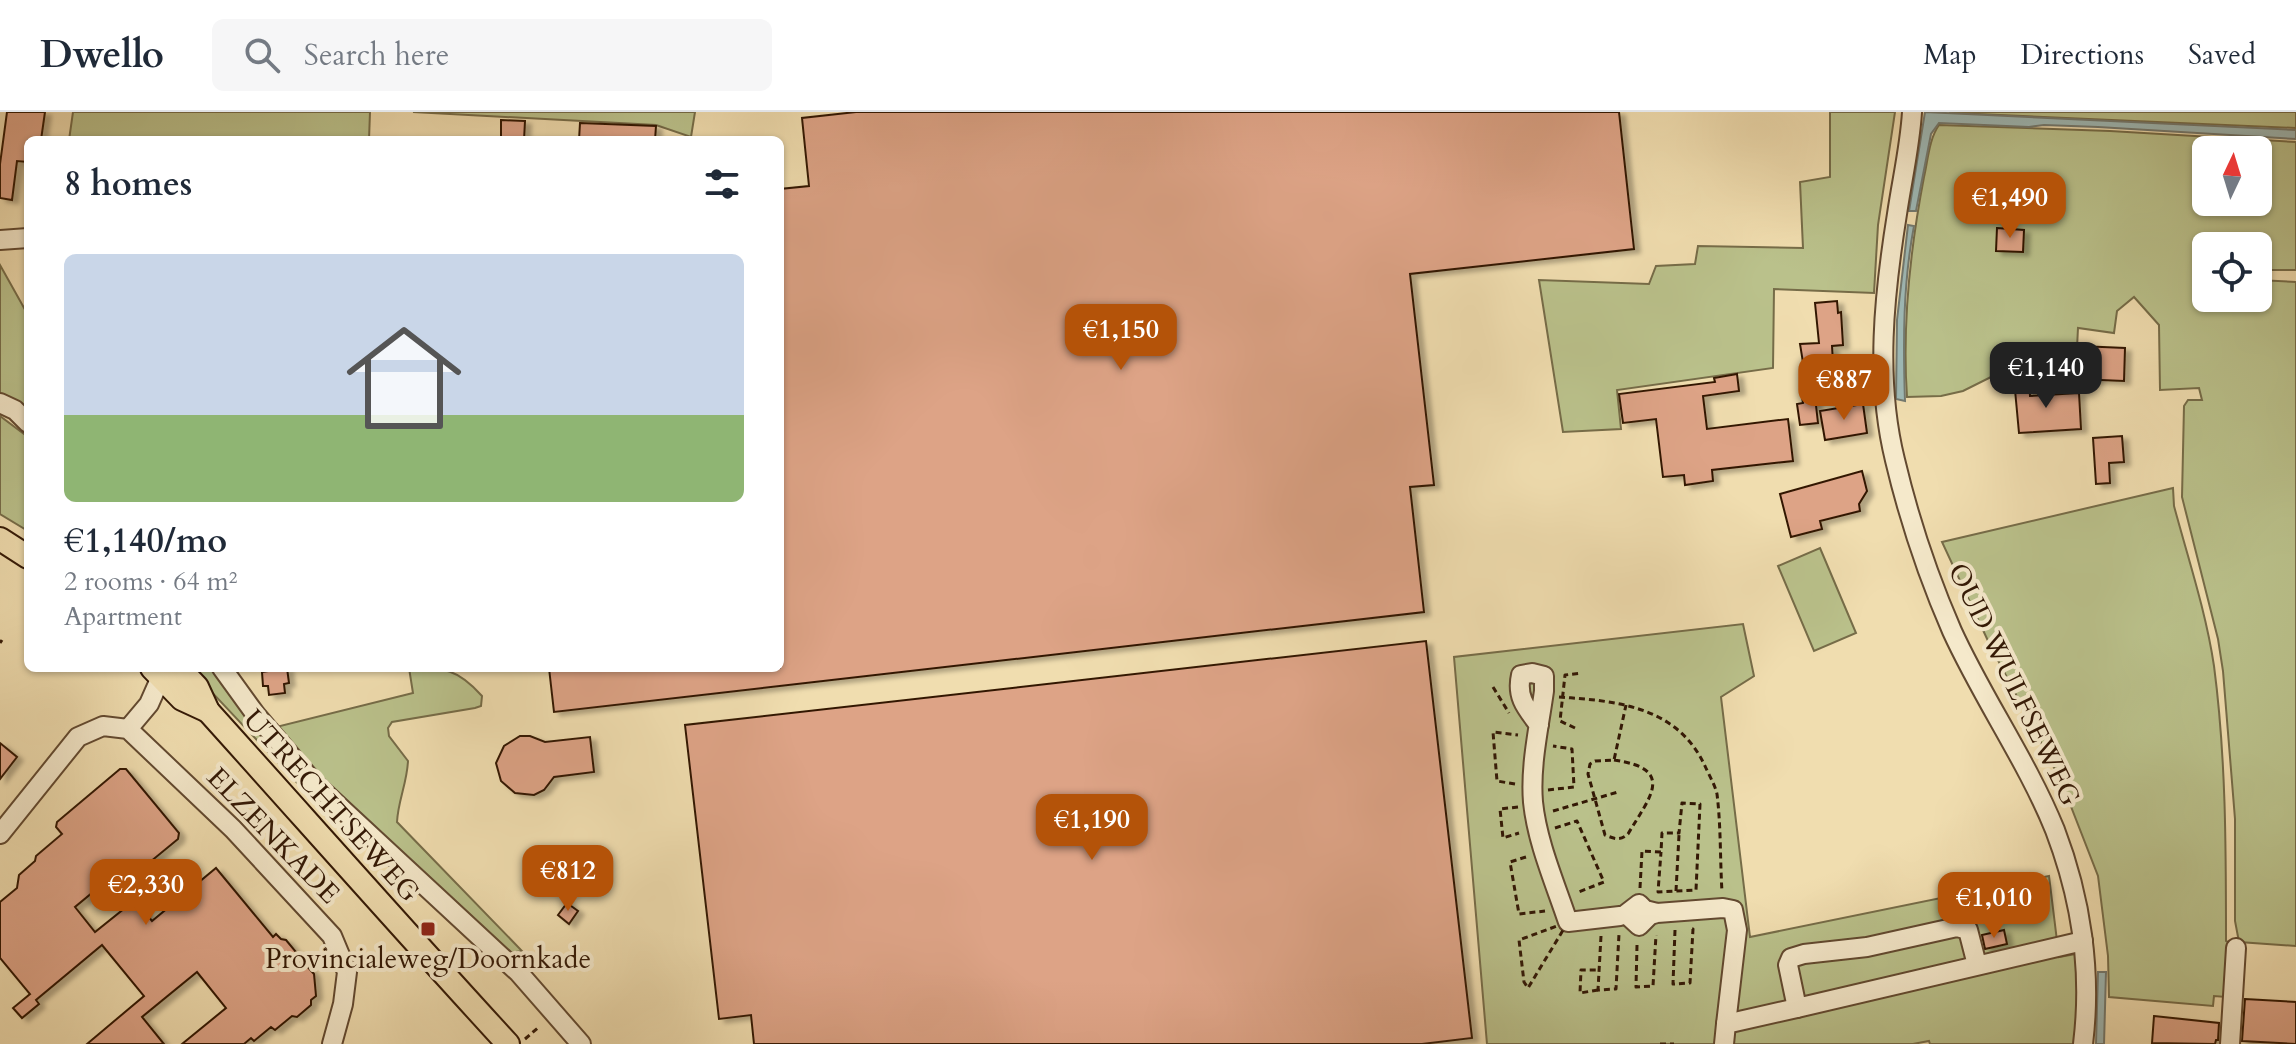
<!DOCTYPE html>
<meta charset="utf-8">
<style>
body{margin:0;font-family:Cardo,serif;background:#f6f6f7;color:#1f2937;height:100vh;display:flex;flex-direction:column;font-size:30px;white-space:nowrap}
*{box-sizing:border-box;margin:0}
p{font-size:26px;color:#747a83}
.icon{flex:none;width:44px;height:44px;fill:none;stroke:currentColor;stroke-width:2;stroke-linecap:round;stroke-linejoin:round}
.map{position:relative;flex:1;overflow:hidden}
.side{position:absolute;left:24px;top:24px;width:760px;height:536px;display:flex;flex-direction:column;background:#fff;border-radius:12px;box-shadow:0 2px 6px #0004}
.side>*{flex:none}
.needle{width:52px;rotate:4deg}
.fabs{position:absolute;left:2192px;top:24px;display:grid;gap:16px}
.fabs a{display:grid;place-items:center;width:80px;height:80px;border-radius:12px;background:#fff;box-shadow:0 2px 6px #0004;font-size:40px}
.price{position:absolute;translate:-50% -68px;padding:0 18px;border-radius:16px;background:#b45309;color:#fff;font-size:26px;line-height:52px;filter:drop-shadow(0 2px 4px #0008)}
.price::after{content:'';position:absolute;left:50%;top:48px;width:24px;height:18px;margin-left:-12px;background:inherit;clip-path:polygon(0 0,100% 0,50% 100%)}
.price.active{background:#222;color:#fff}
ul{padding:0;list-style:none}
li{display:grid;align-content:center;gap:16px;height:424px;padding:0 40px}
li span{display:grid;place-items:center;height:248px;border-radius:12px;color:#555}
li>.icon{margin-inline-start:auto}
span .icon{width:144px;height:144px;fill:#fffc;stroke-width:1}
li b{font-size:34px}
h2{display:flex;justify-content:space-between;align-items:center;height:96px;padding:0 40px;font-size:34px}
header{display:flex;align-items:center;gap:48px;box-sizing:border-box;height:112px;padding:0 40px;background:#fff;border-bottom:2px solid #e0e1e3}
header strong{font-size:38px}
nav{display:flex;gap:44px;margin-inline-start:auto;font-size:28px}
.search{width:560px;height:72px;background:#f6f6f7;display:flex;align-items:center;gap:20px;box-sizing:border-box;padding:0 28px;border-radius:12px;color:#747a83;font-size:30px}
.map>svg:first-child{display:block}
.green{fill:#bac18b;stroke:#766c48;stroke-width:2;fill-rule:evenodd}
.water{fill:#9eb9b6;stroke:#73796f;stroke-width:2}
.building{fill:#dda386;stroke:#331805;stroke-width:2;filter:url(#shadow)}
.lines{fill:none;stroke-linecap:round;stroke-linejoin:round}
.minor-casing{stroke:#624930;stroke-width:22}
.major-casing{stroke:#331805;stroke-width:26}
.path{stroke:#331805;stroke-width:3;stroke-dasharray:6 4;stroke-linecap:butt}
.minor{stroke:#f5e9cb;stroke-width:18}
.major{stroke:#f0ddaf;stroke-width:22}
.poi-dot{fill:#8f2418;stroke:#f5e9cb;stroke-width:3}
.labels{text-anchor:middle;stroke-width:8;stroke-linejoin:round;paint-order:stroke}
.street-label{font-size:28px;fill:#331805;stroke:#f5e9cb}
.poi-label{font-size:28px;fill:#331805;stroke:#f5e9cb}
</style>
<header>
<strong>Dwello</strong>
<div class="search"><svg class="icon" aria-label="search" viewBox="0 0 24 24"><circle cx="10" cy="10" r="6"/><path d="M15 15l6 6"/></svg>Search here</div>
<nav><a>Map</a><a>Directions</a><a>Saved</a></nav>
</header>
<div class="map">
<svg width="2296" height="932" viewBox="0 0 2296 932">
<defs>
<filter id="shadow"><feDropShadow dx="6" dy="3.5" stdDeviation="2" flood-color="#0004"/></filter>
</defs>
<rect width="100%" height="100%" fill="#f0ddaf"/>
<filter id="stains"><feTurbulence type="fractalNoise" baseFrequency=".0025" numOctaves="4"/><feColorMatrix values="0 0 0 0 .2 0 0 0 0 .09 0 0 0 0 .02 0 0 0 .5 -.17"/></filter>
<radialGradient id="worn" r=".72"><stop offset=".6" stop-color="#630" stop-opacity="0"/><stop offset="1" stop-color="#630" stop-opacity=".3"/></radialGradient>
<g class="green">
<path d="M73,0h297l-1,28h-300z"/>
<path d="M413,0h282l-4,25 -35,-12z"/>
<path d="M1830,0h65l-17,113 -4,68 -100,-4 -1,79 -156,22 4,39 -58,3 -24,-152 110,4 7,-18 39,-2 3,-18 105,2 -3,-66 30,-5z"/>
<path d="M1949,0h347v16l-341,-15z"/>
<path d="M1939,13l171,6 186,11v128h-38v-24h-52v52h52v-18l38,2v664l-57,-4 -4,-21v-102l-12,-148 -5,-32 -36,-142 2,-91 4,-6h14l-3,-12 -39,2 -1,-65 -25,-28 -17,14 -3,22 -36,-5 -1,20h-22l-22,13 -20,5 -50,25 -22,5 -34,1c-5,-74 3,-147 17,-220 4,-17 5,-38 15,-52zM2206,38h52v52h-52z"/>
<path d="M0,153l28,50v96l-28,-18z"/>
<path d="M0,304l28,21v94l-28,-17z"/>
<path d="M2173,376l1,18c14,52 32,106 40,160 12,91 12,183 12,275l4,2 -4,54 -12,-1 -1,10 -104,-9 -1,-41 -10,-80 -37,-95 -72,-138 -47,-101z"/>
<path d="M1820,436l36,85 -42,18 -36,-85z"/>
<path d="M1743,512l11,52 -33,21 29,240 299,-61 10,81 22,-4 -3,91h-148l-1,-3 -16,3h-426l-33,-387z"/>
<path d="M189,556h24l36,49 72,82 -1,8z"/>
<path d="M409,556c35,0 48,0 73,28l-1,10 -6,2 -83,14 -4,6 1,8 19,25c-1,22 -10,40 -11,61l125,129 -12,2 -175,-161 -59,-65 137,-34z"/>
</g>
<g class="water">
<path d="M1925,0l371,18v9l-198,-12 -54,-2 -15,2 -90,-4 -8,11 -15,77h-7z"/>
<path d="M1908,113l6,1c-11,58 -11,116 -9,175l-9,-2 1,-79z"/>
<path d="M2098,860h8l-2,72h-8z"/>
</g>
<g class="building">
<path d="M7,0h38l-4,28h-13v22l-11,-1 -5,39 -12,-2v-34z"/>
<path d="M856,0h763l15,137 -224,25 24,211 -24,2 14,125 -870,100 -5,-44h231v-479l29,-3 -7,-68z"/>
<path d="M501,8l24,1 -1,19h-23z"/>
<path d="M580,11l76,3 -1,14h-76z"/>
<path d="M1964,77l36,3 -1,26 -37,-2z"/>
<path d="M1997,116l27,2 -1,22 -27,-1z"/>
<path d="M1837,189l1,12 3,-1 2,33 -11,1 2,33 -28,2 -6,-37 19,-1 -4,-40z"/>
<path d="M2079,234l46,2 -1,33 -46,-2z"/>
<path d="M1737,262l2,17 -36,5 4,33 81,-10 5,42 -81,9 1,11 -28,4 -1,-10 -21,2 -7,-58 -33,4 -4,-29 96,-12 -1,-4z"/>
<path d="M2029,266l1,18 49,-3 2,36 -62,4 -5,-54z"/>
<path d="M1814,276l4,35 -18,2 -3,-21 6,-1 -2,-13z"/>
<path d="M1863,292l4,29 -42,7 -5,-29z"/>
<path d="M2122,324l2,26 -15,1 1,20 -14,1 -3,-46z"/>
<path d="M1862,359l5,20 -8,13 1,7 -40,10 2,8 -31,8 -11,-43z"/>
<path d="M1426,529l46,397 -50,6h-668l-3,-29 -32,4 -34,-294z"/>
<path d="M287,556l2,15 -5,1 1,9 -16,2 -1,-9h-5l-1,-14z"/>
<path d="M520,624h10l15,6 45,-5 4,35 -40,5 -10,13 -10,5 -19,-2 -14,-12 -5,-18 8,-17z"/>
<path d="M0,631l17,14 -17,22z"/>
<path d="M120,657h6l53,64 -1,6 -56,46 7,8 -20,-3 -5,-7 -29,24 20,25 40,-32 17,21 64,-53 57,69 3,-3 5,5 5,1 10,12 -1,10 10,2 9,10 2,22 -5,4v5l-14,12 -5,-1 -17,14 -4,-3 -17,14 -3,-3 -7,6h-62l44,-36 -29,-36 -55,45 22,27h-77l57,-48 -42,-51 -66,55 3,4 -17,14 -9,-10 17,-14 -30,-36v-56l17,-14 2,-13 16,-14 1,-5 26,-22 -6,-7 1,-5z"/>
<path d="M567,791l11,8 -9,13 -11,-9z"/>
<path d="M2004,818l3,14 -22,5 -3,-14z"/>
<path d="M2245,887l51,3v42l-54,-3z"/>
<path d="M2154,904l65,7 -1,17h-2l-1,4 -63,-1z"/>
</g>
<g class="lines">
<defs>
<g id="minor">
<path d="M1912,0c-2,34 -10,68 -15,102 -13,81 -22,165 -2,246 14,59 33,116 57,171 31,68 75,130 103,199 26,68 37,142 28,214"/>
<path d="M0,128l28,-2"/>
<path d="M0,291l15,7 13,13"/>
<path d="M222,556l34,47 58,68 205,190 62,71"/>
<path d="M1539,613c-13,-17 -23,-28 -18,-50l11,-2 12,3v15c-5,36 -14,75 -11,111 4,40 22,81 35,120l52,-6"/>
<path d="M128,617l21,-25 16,-36"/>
<path d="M0,722l78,-97 25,-11 25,3 105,100 99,107 15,36 -4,32 -11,40"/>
<path d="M1657,801l-12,-3 -6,-6 -13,10 13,12 11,-11 7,-2 66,-5 10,2 4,20 -11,94"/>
<path d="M1977,853l-9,-35 -11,-3 -90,20 -63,7 -13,4 -3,7 9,43 286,-67"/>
<path d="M1724,932l2,-20 71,-16"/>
<path d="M2230,932l6,-96"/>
</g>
<g id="major">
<path d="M0,427l28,18"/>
<path d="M152,556l30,31 26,12"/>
<path d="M179,556l18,19 11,24c100,111 199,223 300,333"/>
</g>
</defs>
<use href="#minor" class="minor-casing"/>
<use href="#major" class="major-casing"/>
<g class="path">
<path d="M0,531l2,-3"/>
<path d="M1493,575l16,26"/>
<path d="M1559,585c58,4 118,9 146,69 4,9 10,19 12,28 4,32 3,66 5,98"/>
<path d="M1575,616l-15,-7 5,-46 17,-2"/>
<path d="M1614,648c63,9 35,38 14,74 -8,7 -13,5 -23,1l-17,-61 2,-10 5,-3 19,-1 12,-55"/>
<path d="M1515,672l-18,-3 -4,-49 25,3"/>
<path d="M1548,678l26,-3 -2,-38 -19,-3"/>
<path d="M1518,695l-18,2 3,29 16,-5"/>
<path d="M1553,699l65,-19"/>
<path d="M1555,716l22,-7 27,61 -28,11"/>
<path d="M1526,745l-16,5 9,52 26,-3"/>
<path d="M1640,776l2,-37 19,1 1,-19h17l3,-30 18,1 -4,86 -38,2 3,-40"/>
<path d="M1676,779l3,-56"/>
<path d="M1568,810l-40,66 -4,-6 -5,-42z"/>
<path d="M1675,818l-2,54 17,-1 3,-54h-2"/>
<path d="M1601,824l-3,54 18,-1 3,-55"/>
<path d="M1637,833l-1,42 17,-1 3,-51"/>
<path d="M1598,878l-18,3 1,-23h18"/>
<path d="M525,927l15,-13"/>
<path d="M1660,932h14"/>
</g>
<use href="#minor" class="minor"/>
<use href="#major" class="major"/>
</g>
<rect class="poi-dot" x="420" y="809" width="16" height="16" rx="4"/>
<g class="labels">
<g class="street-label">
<text transform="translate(2015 572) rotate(64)" y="10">OUD WULFSEWEG</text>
<text transform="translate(332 693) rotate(48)" y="10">UTRECHTSEWEG</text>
<text transform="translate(274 723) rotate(46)" y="10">ELZENKADE</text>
</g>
<g class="poi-label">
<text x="428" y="856">Provincialeweg/Doornkade</text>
</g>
</g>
<rect width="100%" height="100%" filter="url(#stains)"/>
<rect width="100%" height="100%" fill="url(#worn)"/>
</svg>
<div class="fabs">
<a><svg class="needle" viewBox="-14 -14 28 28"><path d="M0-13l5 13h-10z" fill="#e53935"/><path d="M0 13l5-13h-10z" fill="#747a83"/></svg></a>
<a><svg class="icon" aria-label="locate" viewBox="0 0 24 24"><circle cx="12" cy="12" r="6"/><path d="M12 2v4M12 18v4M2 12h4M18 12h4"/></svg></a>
</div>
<b class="price" style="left:2010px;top:128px">€1,490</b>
<b class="price" style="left:1121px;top:260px">€1,150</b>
<b class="price active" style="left:2046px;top:298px">€1,140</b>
<b class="price" style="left:1844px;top:310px">€887</b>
<b class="price" style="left:1092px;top:750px">€1,190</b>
<b class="price" style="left:568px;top:801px">€812</b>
<b class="price" style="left:146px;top:815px">€2,330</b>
<b class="price" style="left:1994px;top:828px">€1,010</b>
<section class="side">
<h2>8 homes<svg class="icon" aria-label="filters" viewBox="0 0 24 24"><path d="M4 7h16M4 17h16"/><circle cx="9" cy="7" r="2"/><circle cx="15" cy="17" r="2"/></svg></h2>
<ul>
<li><span style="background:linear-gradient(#c9d6e8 65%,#8fb573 0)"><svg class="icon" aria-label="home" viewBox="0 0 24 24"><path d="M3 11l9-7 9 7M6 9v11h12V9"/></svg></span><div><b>€1,140/mo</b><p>2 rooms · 64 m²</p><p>Apartment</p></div></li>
</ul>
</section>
</div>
